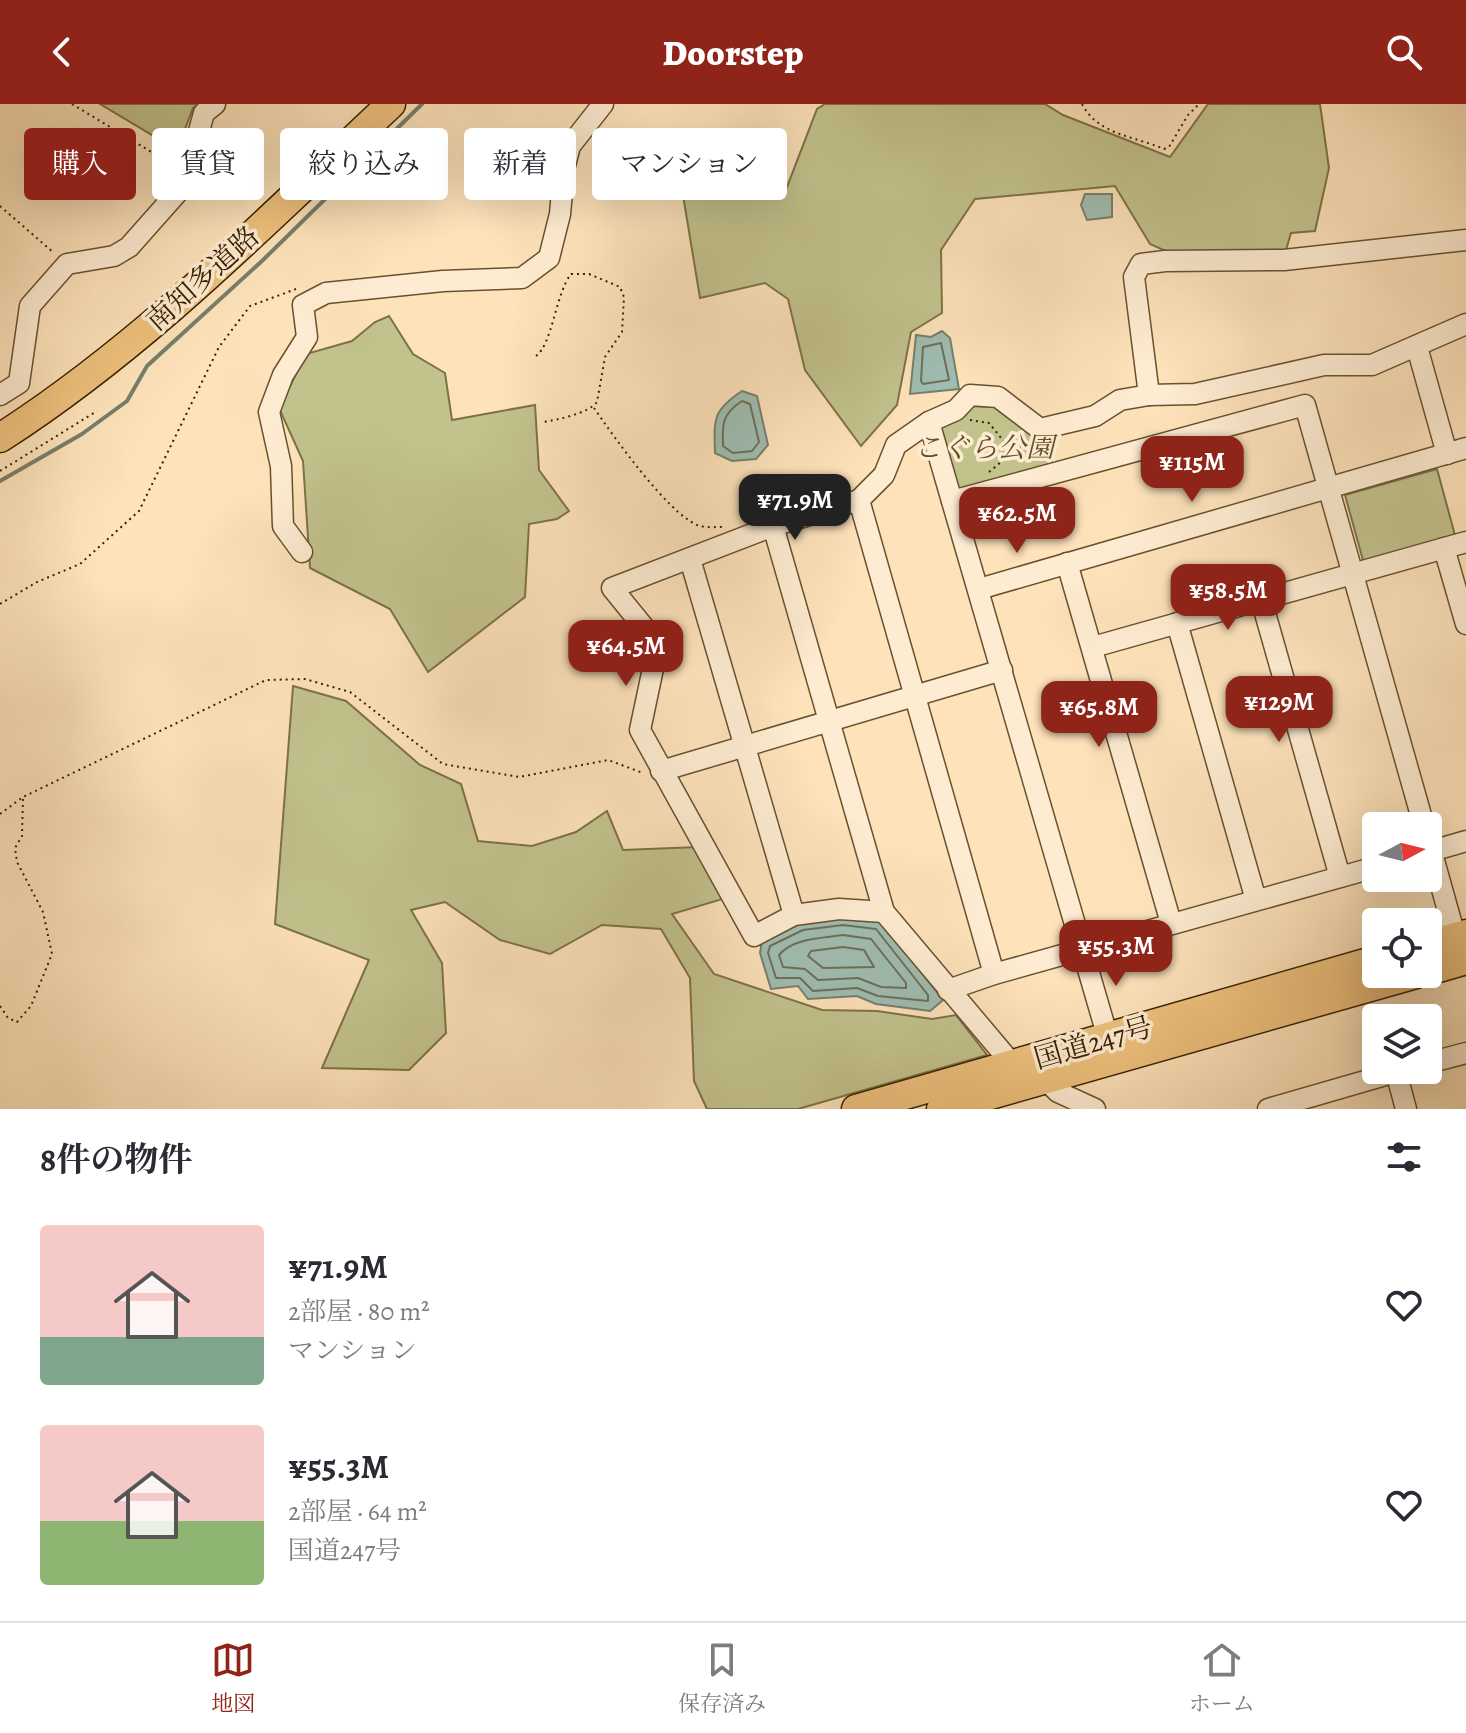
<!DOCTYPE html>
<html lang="ja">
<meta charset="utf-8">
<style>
body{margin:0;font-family:Alegreya,"Noto Serif JP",serif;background:#f7f7f7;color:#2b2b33;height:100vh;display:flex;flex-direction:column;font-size:30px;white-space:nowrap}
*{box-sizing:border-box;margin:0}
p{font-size:26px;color:#7c7c81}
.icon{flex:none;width:44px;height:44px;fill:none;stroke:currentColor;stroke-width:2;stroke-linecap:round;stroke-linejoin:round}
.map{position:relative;height:1005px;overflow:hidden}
.panel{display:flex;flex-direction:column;background:#fff;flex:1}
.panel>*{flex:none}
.hud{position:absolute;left:24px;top:24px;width:800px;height:72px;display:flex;gap:16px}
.needle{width:52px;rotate:83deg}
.fabs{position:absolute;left:1362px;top:708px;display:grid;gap:16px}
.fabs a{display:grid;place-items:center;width:80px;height:80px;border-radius:8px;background:#fff;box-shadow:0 8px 32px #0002;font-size:40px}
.price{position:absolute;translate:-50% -68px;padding:0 18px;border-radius:16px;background:#8f2418;color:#fff;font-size:26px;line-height:52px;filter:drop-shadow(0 2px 4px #0008)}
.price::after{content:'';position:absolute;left:50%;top:48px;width:24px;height:18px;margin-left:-12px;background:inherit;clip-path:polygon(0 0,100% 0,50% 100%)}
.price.selected{background:#222;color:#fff}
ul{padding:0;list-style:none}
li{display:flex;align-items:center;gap:24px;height:200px;padding:0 40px}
li span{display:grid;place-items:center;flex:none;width:224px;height:160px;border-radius:8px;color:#555}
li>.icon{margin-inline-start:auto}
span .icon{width:96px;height:96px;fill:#fffc;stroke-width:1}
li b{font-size:34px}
h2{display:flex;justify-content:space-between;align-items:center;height:96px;padding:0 40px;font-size:34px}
.pill{padding:0 28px;border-radius:8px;background:#fff;box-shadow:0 8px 32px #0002;font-size:28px;line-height:72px}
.pill.selected{background:#8f2418;color:#fff}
header{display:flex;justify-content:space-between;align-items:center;height:104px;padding:0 40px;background:#8f2418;color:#fff;font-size:36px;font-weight:800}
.tabs{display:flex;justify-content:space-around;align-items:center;height:112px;border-top:2px solid #e1e1e2;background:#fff;font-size:22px;color:#7c7c81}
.tabs a{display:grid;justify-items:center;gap:4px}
.tabs .selected{color:#8f2418}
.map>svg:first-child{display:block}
.green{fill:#c2c28d;stroke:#7d7246;stroke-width:2}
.water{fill:#9fbdb2;stroke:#767f6b;stroke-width:2}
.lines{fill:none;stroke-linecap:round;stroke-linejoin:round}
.shore{stroke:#6c6f59;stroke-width:2}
.stream{stroke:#767f6b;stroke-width:4}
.minor-casing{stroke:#69512e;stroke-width:23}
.highway-casing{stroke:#382100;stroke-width:31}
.path{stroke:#382100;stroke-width:2;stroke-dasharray:2 4;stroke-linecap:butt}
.minor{stroke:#feecd2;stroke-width:20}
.highway{stroke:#eec17d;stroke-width:28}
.labels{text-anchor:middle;stroke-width:7;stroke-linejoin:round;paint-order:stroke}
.street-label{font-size:28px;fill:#382100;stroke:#feecd2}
.park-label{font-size:28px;font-style:italic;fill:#61512a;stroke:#feecd2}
</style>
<header><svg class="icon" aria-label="back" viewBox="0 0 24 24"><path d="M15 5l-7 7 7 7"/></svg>Doorstep<svg class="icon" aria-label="search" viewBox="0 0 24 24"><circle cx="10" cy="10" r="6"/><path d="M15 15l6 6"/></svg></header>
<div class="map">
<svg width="1466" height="1005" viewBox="0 0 1466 1005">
<rect width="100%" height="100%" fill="#fde2ba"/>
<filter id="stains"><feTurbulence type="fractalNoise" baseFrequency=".0025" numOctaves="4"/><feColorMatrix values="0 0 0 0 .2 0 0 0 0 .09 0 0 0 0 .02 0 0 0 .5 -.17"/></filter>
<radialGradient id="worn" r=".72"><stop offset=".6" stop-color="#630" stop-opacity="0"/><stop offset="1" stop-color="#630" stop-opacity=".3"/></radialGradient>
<g class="green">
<path d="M100,0h98l-5,4 -16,42z"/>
<path d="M825,0h220l18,11 107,42 38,-53h112l9,64 -14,63 -24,2 -5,17 -118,2 -18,-8 -35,-58 -140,13 -34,51 1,63 -31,19 -14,73 -36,41 -56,-76 -17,-71 -23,-16 -65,15 -22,-133 54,-19 53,46 32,-83z"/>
<path d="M389,212l24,38 32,19 7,47 83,-15 4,65 30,41 -12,8 -28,5 -4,73 -97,75 -38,-63 -80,-41 -7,-107 -24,-53 27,-54 46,-13 23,-19z"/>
<path d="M973,302l21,1 31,23 20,8 9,30 -97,23 -19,-66z"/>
<path d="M1437,365l19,70 -92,25 -19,-69z"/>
<path d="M293,582l53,15 74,64 41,19 17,57 54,5 44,-14 31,-21 16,39 75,-3 28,51 -54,16 42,60 108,36 55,1 55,8 24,-4 31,40 -189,54h-91l-13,-28 -4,-103 -29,-49 -59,-4 -52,29 -50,-14 -55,-38 -34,8 31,53 4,70 -37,37 -87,-2 47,-108 -94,-36z"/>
</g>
<g class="water">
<path d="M1085,90h27v23l-25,3 -6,-15z"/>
<path d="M942,227l8,7 9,51 -49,5 6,-59 15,2z"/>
<path d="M742,287l15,5 11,49 -12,14 -24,2 -17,-8c-1,-34 -3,-42 27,-62z"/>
<path d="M843,813l37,4 63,79 -13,11 -54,-7 -19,-8 -49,3 -10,-13 -27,3 -11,-36 2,-13 38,-18z"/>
</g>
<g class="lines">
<g class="shore">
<path d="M941,239l8,37 -26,4 -2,-3 2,-34z"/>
<path d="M742,297l8,3 9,38 -7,9 -19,2 -10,-7c-1,-22 -1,-32 19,-45z"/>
<path d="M843,821l33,4 52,66v6l-50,-5 -21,-8 -44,3 -13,-13h-24l-8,-25 2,-7 33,-16z"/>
<path d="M843,831l28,4 35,44v5l-25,-1 -23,-9 -40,2 -13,-11 -22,-2 -4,-12c14,-17 43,-17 64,-20z"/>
<path d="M843,843l21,3 10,17 -51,1 -15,-12 3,-5z"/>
</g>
<path class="stream" d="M0,377l82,-47 45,-33 20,-35 116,-106 159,-156"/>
<defs>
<g id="minor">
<path d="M1417,243l30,107"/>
<path d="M0,291l19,-12 11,-77 37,-42 47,-8 15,-9 55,-62 20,-72 11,-9"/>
<path d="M1149,291l-15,-118 7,-13 24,-3 119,-1 182,-20"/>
<path d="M929,318l179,616"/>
<path d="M859,396l135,474"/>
<path d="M952,397l353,-96 119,421"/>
<path d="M773,422l111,386 129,153"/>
<path d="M1444,444l22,76"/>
<path d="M302,448l-19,-26 -2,-60 -12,-54 14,-37 24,-38 -4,-32 23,-12 117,-12 79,-3 27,-20 11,-44 4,-45 6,-23 33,-42"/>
<path d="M690,455l104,356"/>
<path d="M1067,459l104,360"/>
<path d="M979,485l487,-141"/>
<path d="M1261,495l79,278"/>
<path d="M1177,519l79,277"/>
<path d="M1093,543l373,-105"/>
<path d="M661,667l341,-101"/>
<path d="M1428,735l31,111"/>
<path d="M1428,748l38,-11"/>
<path d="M884,808l-45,-3 -45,6 -40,21 -114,-206 15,-71 -4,-23 -39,-48 161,-62 86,-26 25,-25 12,-30 33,-23 27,-12 14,-15 28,2 42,32 55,-13 25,-16 29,-5 46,-1 129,-29h48l94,-41"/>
<path d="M948,886l46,-16 382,-107"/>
<path d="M1428,959l38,-10"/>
<path d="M1396,968l10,37"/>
<path d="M1044,974l14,14 37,17"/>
<path d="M1268,1005l135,-39"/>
</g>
<g id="highway">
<path d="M0,334c145,-93 266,-217 391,-334"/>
<path d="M1428,841l38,-11"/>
<path d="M1428,867l38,-11"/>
<path d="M856,1005l520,-149"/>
<path d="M941,1005l475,-135"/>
</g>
</defs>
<use href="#minor" class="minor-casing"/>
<use href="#highway" class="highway-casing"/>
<g class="path">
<path d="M72,0l91,55h12"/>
<path d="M1082,0c16,31 52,32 82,45l5,-2 19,-32 11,-11"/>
<path d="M0,102l54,47"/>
<path d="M536,252c16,-11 20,-63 35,-82h18l31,13 4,10 -2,35 -17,25 -8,45c-8,11 -40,18 -54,20"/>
<path d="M594,304c20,29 73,104 103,117 8,3 17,2 25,2"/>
<path d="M970,316l19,3 17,21 30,9 2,7"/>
<path d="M0,367l97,-60"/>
<path d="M989,368l12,-10 5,-17"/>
<path d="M0,500l37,-22 43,-18 59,-53 80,-164 31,-41 46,-17"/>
<path d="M0,710l23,-17 243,-117 39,-1 45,13 93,72 76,13 89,-17 35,13"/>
<path d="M0,902l8,12 9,4 14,-16 21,-52 -9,-42 -26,-50 -2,-14 7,-12 1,-38"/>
</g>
<use href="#minor" class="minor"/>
<use href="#highway" class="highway"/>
</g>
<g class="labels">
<g class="street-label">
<text transform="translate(202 174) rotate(-42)" y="10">南知多道路</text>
<text transform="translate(1093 938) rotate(-16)" y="10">国道247号</text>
</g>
<g class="park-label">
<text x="984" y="353">こぐら公園</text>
</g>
</g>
<rect width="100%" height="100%" filter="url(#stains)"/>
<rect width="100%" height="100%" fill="url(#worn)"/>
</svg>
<div class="fabs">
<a><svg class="needle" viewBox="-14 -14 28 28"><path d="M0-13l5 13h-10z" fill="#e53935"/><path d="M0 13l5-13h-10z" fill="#7c7c81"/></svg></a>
<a><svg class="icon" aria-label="locate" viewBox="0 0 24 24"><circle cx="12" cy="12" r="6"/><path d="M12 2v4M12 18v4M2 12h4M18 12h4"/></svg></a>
<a><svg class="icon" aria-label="layers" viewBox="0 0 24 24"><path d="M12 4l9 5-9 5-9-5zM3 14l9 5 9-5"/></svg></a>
</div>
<b class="price" style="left:1192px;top:400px">¥115M</b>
<b class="price selected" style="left:795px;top:438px">¥71.9M</b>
<b class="price" style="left:1017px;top:451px">¥62.5M</b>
<b class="price" style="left:1228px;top:528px">¥58.5M</b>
<b class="price" style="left:626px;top:584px">¥64.5M</b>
<b class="price" style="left:1279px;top:640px">¥129M</b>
<b class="price" style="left:1099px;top:645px">¥65.8M</b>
<b class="price" style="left:1116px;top:884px">¥55.3M</b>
<div class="hud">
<a class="pill selected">購入</a>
<a class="pill">賃貸</a>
<a class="pill">絞り込み</a>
<a class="pill">新着</a>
<a class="pill">マンション</a>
</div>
</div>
<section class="panel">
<h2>8件の物件<svg class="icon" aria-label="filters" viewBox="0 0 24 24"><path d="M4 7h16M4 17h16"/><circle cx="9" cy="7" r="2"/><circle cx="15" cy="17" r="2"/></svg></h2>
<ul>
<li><span style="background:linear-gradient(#f6c9c9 70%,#7fa58c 0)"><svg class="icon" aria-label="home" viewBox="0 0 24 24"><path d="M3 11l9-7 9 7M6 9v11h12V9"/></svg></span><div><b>¥71.9M</b><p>2部屋 · 80 m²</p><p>マンション</p></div><svg class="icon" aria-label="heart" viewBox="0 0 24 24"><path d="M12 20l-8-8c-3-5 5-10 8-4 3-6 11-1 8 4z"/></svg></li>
<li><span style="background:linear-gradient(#f6c9c9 60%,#8fb573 0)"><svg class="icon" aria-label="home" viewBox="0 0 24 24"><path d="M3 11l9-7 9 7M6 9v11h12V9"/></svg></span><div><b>¥55.3M</b><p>2部屋 · 64 m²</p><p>国道247号</p></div><svg class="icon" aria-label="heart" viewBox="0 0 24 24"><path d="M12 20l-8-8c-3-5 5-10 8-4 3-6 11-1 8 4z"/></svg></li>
</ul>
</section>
<nav class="tabs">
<a class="selected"><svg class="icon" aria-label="map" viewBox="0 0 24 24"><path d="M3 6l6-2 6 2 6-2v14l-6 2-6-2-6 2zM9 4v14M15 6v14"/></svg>地図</a>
<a><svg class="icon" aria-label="saved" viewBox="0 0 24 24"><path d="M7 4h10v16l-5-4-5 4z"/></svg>保存済み</a>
<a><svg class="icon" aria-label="home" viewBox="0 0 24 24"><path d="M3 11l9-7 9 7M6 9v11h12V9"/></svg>ホーム</a>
</nav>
